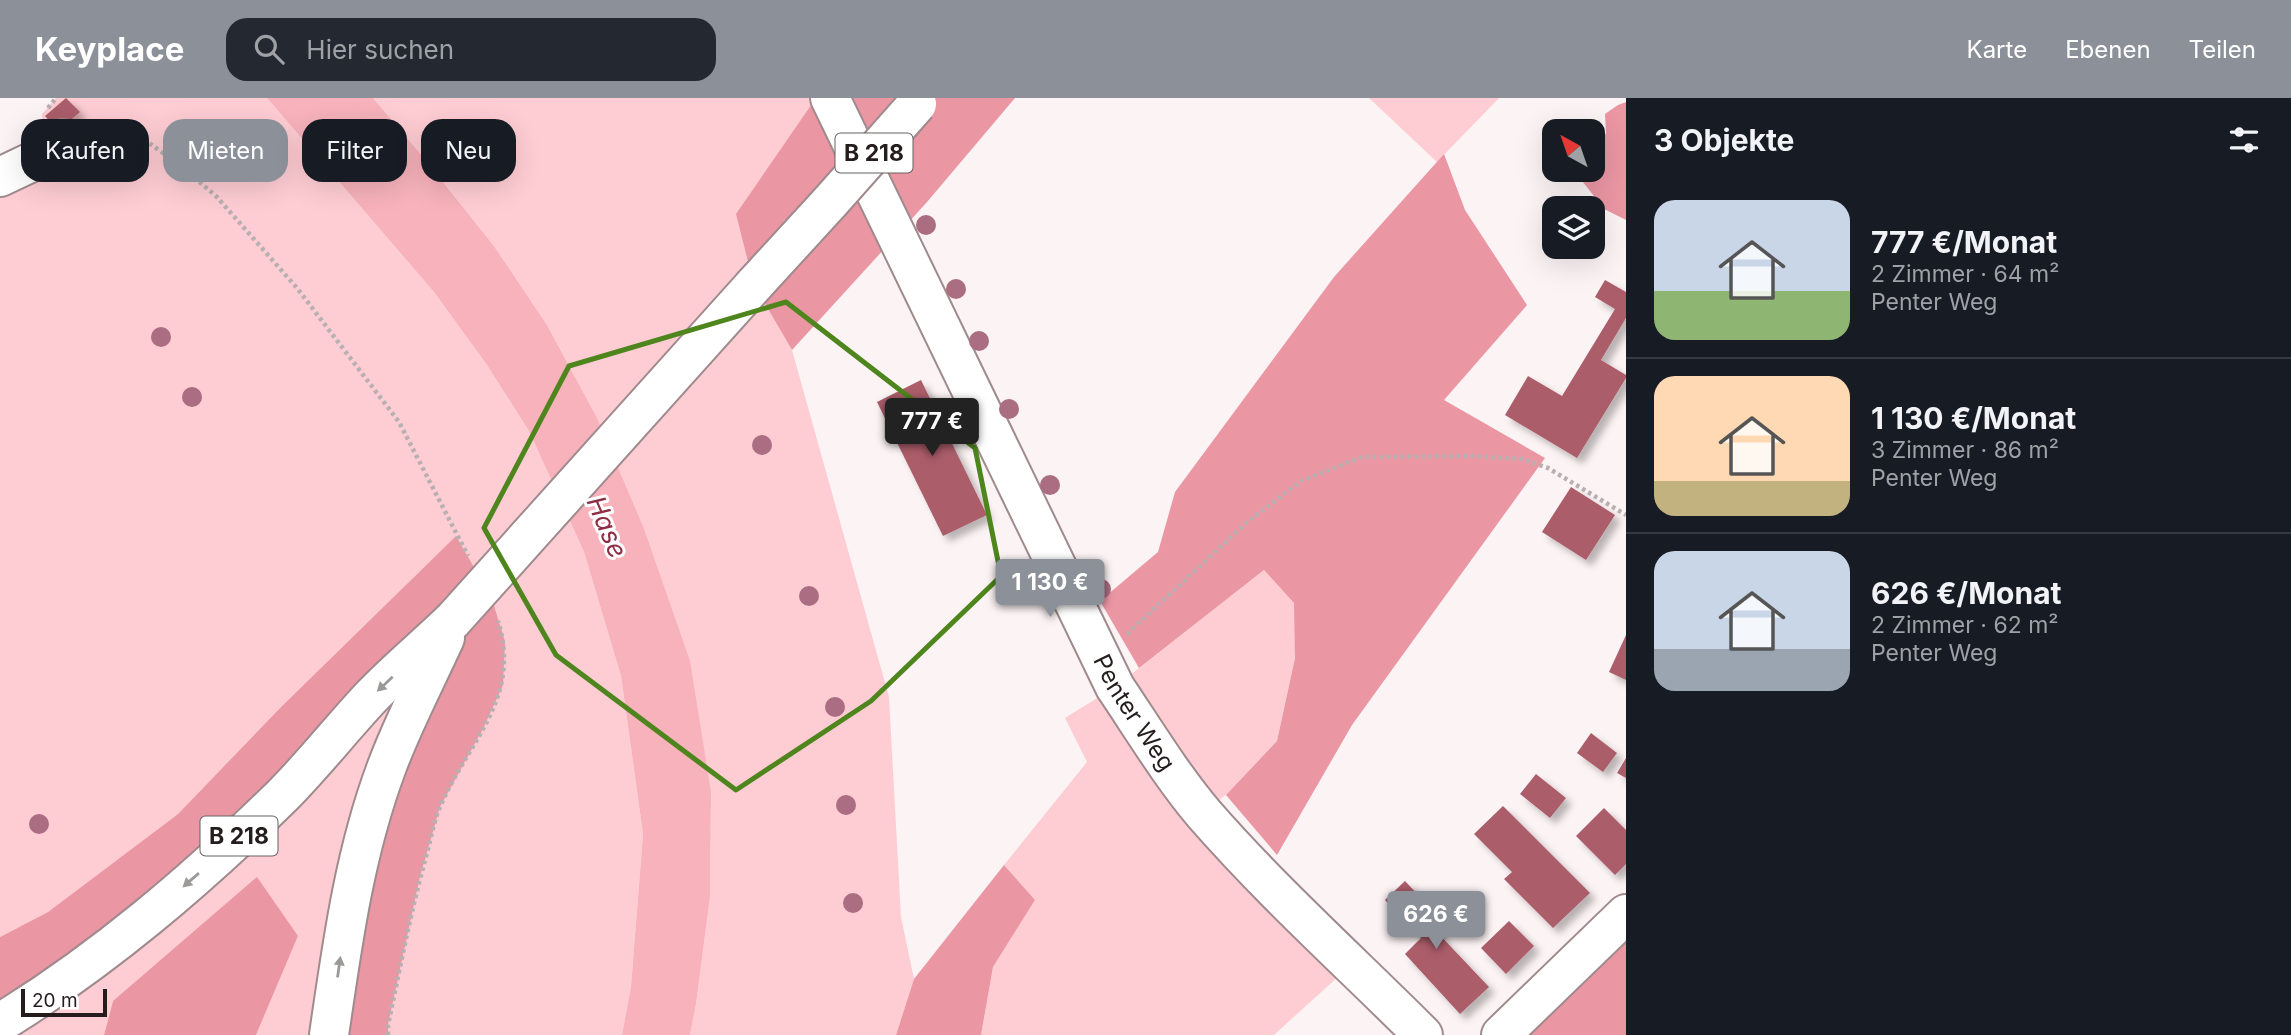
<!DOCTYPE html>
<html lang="de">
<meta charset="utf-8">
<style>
body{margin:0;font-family:Inter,sans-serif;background:#242831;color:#f1f3f6;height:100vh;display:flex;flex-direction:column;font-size:26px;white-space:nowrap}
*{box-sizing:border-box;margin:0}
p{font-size:23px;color:#9ea1a6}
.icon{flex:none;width:38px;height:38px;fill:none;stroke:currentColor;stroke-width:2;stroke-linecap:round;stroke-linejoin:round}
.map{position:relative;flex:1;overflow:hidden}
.drawer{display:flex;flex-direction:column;background:#171b24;width:665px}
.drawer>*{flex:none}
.banner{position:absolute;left:21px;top:21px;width:665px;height:63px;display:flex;gap:14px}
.needle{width:46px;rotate:320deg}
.fabs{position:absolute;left:1542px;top:21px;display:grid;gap:14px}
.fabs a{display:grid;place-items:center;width:63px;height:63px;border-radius:14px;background:#171b24;box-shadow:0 7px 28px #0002;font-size:35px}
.scale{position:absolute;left:21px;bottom:18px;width:86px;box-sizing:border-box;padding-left:7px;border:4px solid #241c1d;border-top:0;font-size:19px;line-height:24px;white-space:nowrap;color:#241c1d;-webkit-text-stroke:5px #fff;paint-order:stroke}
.price{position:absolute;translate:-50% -60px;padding:0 16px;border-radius:7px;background:#8c9099;color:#fff;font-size:23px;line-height:46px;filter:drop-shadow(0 2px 4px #0008)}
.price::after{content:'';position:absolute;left:50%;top:42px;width:21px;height:16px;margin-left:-10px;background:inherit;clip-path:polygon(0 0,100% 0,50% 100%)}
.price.on{background:#222;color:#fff}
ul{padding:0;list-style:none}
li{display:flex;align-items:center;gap:21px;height:175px;padding:0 28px}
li+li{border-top:2px solid #363941}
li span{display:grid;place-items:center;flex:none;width:196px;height:140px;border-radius:21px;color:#555}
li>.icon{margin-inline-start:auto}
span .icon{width:84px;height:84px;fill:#fffc;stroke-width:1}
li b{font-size:30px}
h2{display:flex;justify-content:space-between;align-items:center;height:84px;padding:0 28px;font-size:30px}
.pill{padding:0 24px;border-radius:21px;background:#171b24;box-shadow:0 7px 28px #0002;font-size:24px;line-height:63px}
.pill.on{background:#8c9099;color:#fff}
header{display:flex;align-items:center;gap:42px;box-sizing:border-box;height:98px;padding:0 35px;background:#8c9099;color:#fff}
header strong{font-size:33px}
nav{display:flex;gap:38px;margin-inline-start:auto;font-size:24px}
.search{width:490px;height:63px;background:#242831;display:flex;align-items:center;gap:18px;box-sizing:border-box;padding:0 24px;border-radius:21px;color:#9ea1a6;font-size:26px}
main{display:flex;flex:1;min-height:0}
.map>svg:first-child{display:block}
.green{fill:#fecdd3}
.forest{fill:#ea96a3}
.water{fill:#f7b2bb}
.building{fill:#ab5d6a;filter:url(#shadow)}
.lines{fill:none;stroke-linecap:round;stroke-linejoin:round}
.minor-casing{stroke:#9f8a8d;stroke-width:42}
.highway-casing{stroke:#9f8a8d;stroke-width:42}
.path{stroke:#b8afb0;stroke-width:4.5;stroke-dasharray:3.5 3.5;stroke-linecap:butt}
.minor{stroke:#fff;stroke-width:38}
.highway{stroke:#fff;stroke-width:38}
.highway-bridge-casing{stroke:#9f8a8d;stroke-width:42;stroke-linecap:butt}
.highway-bridge{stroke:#fff;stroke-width:38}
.tree{fill:#aa6d82}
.oneway{fill:#9c9999}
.marked{fill:none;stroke:#4e851d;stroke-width:5;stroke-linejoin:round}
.labels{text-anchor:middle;stroke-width:6;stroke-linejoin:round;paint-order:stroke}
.shield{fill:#fff;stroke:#666061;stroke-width:2}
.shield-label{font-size:23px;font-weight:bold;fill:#241c1d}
.street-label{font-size:24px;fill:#241c1d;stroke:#fff}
.water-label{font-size:26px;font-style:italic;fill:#8e2d43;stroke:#fff}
</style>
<header>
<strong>Keyplace</strong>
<div class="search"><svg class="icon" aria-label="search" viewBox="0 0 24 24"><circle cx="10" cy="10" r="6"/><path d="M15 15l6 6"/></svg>Hier suchen</div>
<nav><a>Karte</a><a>Ebenen</a><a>Teilen</a></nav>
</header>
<main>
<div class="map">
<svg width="1626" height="937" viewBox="0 0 1626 937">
<defs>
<filter id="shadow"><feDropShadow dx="6" dy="6" stdDeviation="3.5" flood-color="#0004"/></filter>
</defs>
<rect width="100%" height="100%" fill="#fcf3f4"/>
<g class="green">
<path d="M56,0h211l167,194 53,73 42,66 55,121 37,124 22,158 -12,152 -9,49h-234v-10l32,-148 20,-70 43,-78 -27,-193 -175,171 -103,107 -130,98 -48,25v-760l44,-39 -2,-24z"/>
<path d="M373,0h443l-62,187 38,65 97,347 12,220 13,62 -18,56h-206l6,-31 14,-107 1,-105 -115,-376 -49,-91 -53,-79 -75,-94z"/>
<path d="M1369,0h130l-62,64z"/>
<path d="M1264,472l31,33v55l-18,83 -49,52 -25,20 149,151 -78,71h-293l12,-68 42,-67 -31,-35 83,-103 -22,-44 50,-31z"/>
<path d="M453,522l-124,415h-73l42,-99 -185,65 -9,34h-104z"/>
</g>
<g class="forest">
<path d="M816,0h199l-88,104 -135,148 -38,-65 -18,-71z"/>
<path d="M1626,4v118l-22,-11 -21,-27 6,-12h3l1,-8 13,-29 -1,-19 13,-9z"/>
<path d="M1444,56l21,56 62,95 -83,95 101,58 -193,267 -75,130 -51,-60 51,-54 18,-83 -1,-55 -30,-33 -125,98 -39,-67 58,-49 17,-60 159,-215z"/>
<path d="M456,438l36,63 13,43 -2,43 -20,44 -43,78 -20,70 -32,148v10h-59l18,-117 105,-295 -79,72 -373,328v-86l48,-25 130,-98 103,-107z"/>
<path d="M1004,767l31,35 -42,67 -12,68h-85l18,-56z"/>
<path d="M257,779l41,59 -42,99h-152l9,-34z"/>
<path d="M1626,813v124h-134z"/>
</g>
<path class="water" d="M267,0h106l46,54 75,94 53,79 49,91 48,113 46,132 21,131 -1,105 -14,107 -6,31h-68l9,-49 12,-152 -22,-158 -37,-124 -55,-121 -42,-66 -53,-73z"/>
<g class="building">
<path d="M66,0l14,14 -22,19 -13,-15z"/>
<path d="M1605,182l21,12v26l-25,42 25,15v3l-49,80 -72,-43 23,-39 34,20 53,-87 -20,-12z"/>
<path d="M921,282l66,135 -44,21 -66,-134z"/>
<path d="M1571,389l44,28 -29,45 -44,-28z"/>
<path d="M1626,537v45l-17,-8z"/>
<path d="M1591,635l26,20 -14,19 -26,-19z"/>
<path d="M1626,660v20l-9,-5z"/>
<path d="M1536,676l30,24 -16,20 -30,-24z"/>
<path d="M1503,708l87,87 -37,35 -49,-49 8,-7 -38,-38z"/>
<path d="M1604,710l22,22v34l-11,11 -39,-39z"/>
<path d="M1405,783l39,41 -9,8 54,57 -29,27 -55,-60 16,-16 -36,-38z"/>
<path d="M1509,823l25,25 -28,28 -25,-26z"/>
</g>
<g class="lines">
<defs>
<g id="minor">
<path id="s1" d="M830,0l285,589c29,43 56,88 89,127 68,78 146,148 219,221"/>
<path d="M0,79l38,-18 25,-20"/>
<path d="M1501,937l125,-121"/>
</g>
<g id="highway">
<path d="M754,187l77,-84"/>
<path d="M0,925c104,-64 195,-142 282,-227 31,-31 59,-67 89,-99 26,-27 55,-51 82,-77"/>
<path d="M329,937c13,-89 25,-180 57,-266 16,-44 39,-87 59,-131"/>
</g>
</defs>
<use href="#minor" class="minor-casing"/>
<use href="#highway" class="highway-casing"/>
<g class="path">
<path d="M48,10l8,-10"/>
<path d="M91,30l14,-2 27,5 45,32 39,33 81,92 102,134 69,134"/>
<path d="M1127,536l118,-110 56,-43 61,-24 111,-1 49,3 26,9 78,47"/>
<path d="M388,937v-10c12,-57 23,-115 39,-172 4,-15 7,-32 13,-46 28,-66 82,-108 58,-186"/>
</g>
<use href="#minor" class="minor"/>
<use href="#highway" class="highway"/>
<defs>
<g id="highway-bridge">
<path d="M831,103l86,-97"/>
<path d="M453,522l301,-335"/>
</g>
</defs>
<use href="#highway-bridge" class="highway-bridge-casing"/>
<use href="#highway-bridge" class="highway-bridge"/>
</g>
<g class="tree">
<circle cx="926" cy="127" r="10"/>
<circle cx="956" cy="191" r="10"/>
<circle cx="161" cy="239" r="10"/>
<circle cx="979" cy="243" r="10"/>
<circle cx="192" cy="299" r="10"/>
<circle cx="1009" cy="311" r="10"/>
<circle cx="762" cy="347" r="10"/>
<circle cx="1050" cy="387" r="10"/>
<circle cx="1101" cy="491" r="10"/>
<circle cx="809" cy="498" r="10"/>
<circle cx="835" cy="609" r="10"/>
<circle cx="846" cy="707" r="10"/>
<circle cx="39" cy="726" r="10"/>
<circle cx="853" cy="805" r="10"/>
</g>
<defs><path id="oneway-solid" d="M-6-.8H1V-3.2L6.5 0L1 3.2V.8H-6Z" transform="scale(1.75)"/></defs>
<g class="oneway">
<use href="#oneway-solid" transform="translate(385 586) rotate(137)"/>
<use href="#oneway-solid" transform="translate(191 782) rotate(139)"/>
<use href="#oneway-solid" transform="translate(339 869) rotate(-82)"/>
</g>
<path class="marked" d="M786,204l189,146 26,128 -130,125 -135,89 -180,-135 -72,-127 85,-162z"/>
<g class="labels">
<g class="shield">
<rect x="835.5" y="35.5" width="77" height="39" rx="5"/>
<rect x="200.5" y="718.5" width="77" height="39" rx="5"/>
</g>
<g class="shield-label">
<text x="874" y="63">B 218</text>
<text x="239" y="746">B 218</text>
</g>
<g class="street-label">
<text dy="8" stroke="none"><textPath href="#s1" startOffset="686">Penter Weg</textPath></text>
</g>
<g class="water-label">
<text transform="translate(607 429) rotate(67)" y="9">Hase</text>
</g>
</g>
</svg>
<div class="fabs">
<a><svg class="needle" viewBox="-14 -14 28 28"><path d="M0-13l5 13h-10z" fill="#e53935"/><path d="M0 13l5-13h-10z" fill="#9ea1a6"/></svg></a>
<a><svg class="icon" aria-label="layers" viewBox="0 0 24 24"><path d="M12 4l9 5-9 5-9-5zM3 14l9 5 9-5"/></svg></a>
</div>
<div class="scale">20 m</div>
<b class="price on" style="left:932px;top:360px">777 €</b>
<b class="price" style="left:1050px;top:521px">1 130 €</b>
<b class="price" style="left:1436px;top:853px">626 €</b>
<div class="banner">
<a class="pill">Kaufen</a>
<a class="pill on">Mieten</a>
<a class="pill">Filter</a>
<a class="pill">Neu</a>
</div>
</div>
<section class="drawer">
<h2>3 Objekte<svg class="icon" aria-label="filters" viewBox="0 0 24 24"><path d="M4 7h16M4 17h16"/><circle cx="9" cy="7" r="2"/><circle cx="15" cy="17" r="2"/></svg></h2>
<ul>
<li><span style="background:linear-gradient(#c9d6e8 65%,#8fb573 0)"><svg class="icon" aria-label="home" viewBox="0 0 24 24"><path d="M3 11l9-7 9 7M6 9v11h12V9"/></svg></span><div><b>777 €/Monat</b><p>2 Zimmer · 64 m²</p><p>Penter Weg</p></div></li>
<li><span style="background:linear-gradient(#ffd9b3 75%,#c2b280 0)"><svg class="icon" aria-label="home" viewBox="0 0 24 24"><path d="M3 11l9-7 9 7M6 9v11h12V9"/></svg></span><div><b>1 130 €/Monat</b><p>3 Zimmer · 86 m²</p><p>Penter Weg</p></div></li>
<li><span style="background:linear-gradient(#c9d6e8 70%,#9aa5b1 0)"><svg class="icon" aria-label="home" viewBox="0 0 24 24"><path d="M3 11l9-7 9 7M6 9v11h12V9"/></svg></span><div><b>626 €/Monat</b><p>2 Zimmer · 62 m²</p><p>Penter Weg</p></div></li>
</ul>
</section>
</main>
